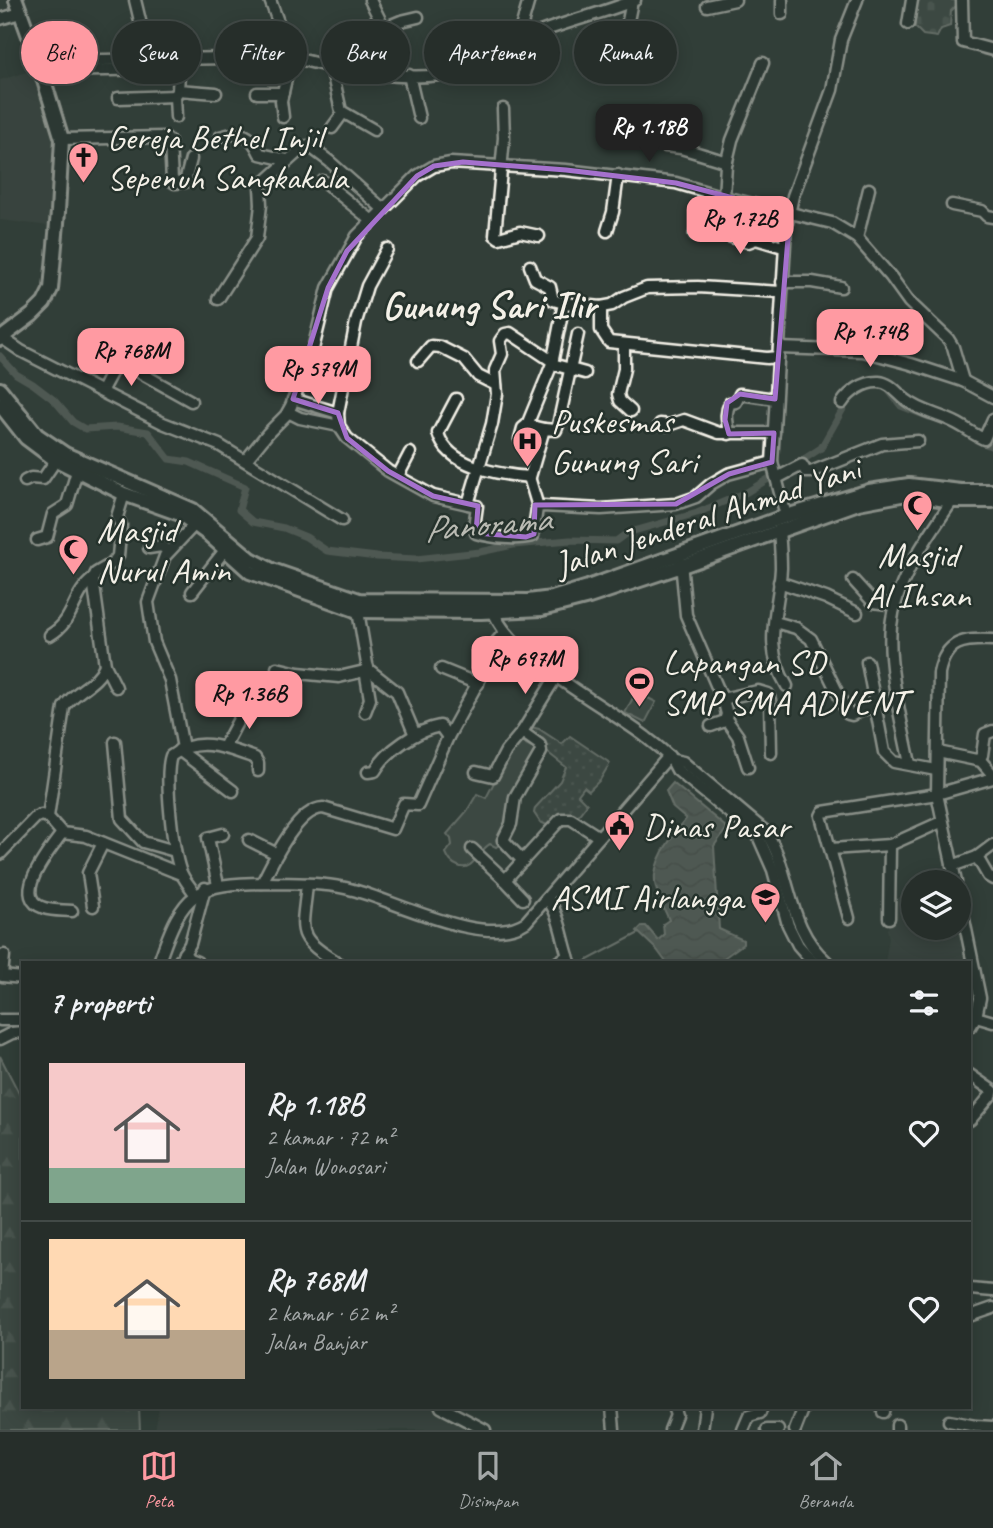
<!DOCTYPE html>
<html lang="id">
<meta charset="utf-8">
<style>
body{margin:0;font-family:Caveat,sans-serif;background:#323a36;color:#f1f3f6;height:100vh;display:flex;flex-direction:column;font-size:26px;white-space:nowrap}
*{box-sizing:border-box;margin:0}
p{font-size:23px;color:#a4a8a8}
.icon{flex:none;width:38px;height:38px;fill:none;stroke:currentColor;stroke-width:2;stroke-linecap:round;stroke-linejoin:round}
.map{position:relative;flex:1;overflow:hidden}
.sheet{position:absolute;left:21px;top:961px;width:950px;height:448px;display:flex;flex-direction:column;background:#262e2a;border-radius:0px;box-shadow:0 4px 18px #0003,0 0 0 2px #424a47}
.sheet>*{flex:none}
.guide{position:absolute;left:21px;top:21px;width:952px;height:63px;display:flex;gap:14px}
.tools{position:absolute;left:901px;top:870px;display:grid;gap:14px}
.tools a{display:grid;place-items:center;width:70px;height:70px;border-radius:50%;background:#262e2a;box-shadow:0 4px 18px #0003,0 0 0 2px #424a47;font-size:35px}
.price{position:absolute;translate:-50% -60px;padding:0 16px;border-radius:14px;background:#ff9aa2;color:#111;font-size:23px;line-height:46px;filter:drop-shadow(0 2px 4px #0008)}
.price::after{content:'';position:absolute;left:50%;top:42px;width:21px;height:16px;margin-left:-10px;background:inherit;clip-path:polygon(0 0,100% 0,50% 100%)}
.price.on{background:#222;color:#fff}
ul{padding:0;list-style:none}
li{display:flex;align-items:center;gap:21px;height:175px;padding:0 28px}
li+li{border-top:2px solid #424a47}
li span{display:grid;place-items:center;flex:none;width:196px;height:140px;border-radius:0px;color:#555}
li>.icon{margin-inline-start:auto}
span .icon{width:84px;height:84px;fill:#fffc;stroke-width:1}
li b{font-size:30px}
h2{display:flex;justify-content:space-between;align-items:center;height:84px;padding:0 28px;font-size:30px}
.tag{padding:0 24px;border-radius:32px;background:#262e2a;box-shadow:0 4px 18px #0003,0 0 0 2px #424a47;font-size:24px;line-height:63px}
.tag.on{background:#ff9aa2;color:#111}
.tabs{display:flex;justify-content:space-around;align-items:center;height:98px;border-top:2px solid #424a47;background:#262e2a;font-size:19px;color:#a4a8a8}
.tabs a{display:grid;justify-items:center;gap:4px}
.tabs .on{color:#ff9aa2}
.map>svg:first-child{display:block}
.built{fill:#404b44}
.grass{fill:#4c564f;stroke:#a0a49c;stroke-width:2}
.forest{fill:url(#forest-firs);stroke:#a0a49c;stroke-width:2}
.cemetery{fill:url(#cemetery-stones);stroke:#a0a49c;stroke-width:2}
.garden{fill:url(#garden-dots);stroke:#a0a49c;stroke-width:2}
.water{fill:url(#water-waves);stroke:#a6a9a1;stroke-width:2}
.lines{fill:none;stroke-linecap:round;stroke-linejoin:round}
.stream{stroke:#a6a9a1;stroke-width:2}
.canal{stroke:#727972;stroke-width:7}
.minor-casing{stroke:#f4f1e8;stroke-width:15}
.major-casing{stroke:#f4f1e8;stroke-width:18}
.minor{stroke:#26332d;stroke-width:10}
.major{stroke:#26332d;stroke-width:12}
.marked{fill:none;stroke:#a571cd;stroke-width:5;stroke-linejoin:round}
.labels{text-anchor:middle;stroke-width:5;stroke-linejoin:round;paint-order:stroke}
.poi-label{font-size:35px;fill:#f4f1e8;stroke:#26332d;text-anchor:start}
.street-label{font-size:35px;fill:#f4f1e8;stroke:#26332d}
.water-label{font-size:37px;font-style:italic;fill:#babbb3;stroke:#26332d}
.quarter-label{font-size:38px;font-weight:bold;fill:#f4f1e8;stroke:#26332d}
</style>
<div class="map">
<svg width="993" height="1430" viewBox="0 0 993 1430">
<defs>
<pattern id="forest-firs" width="22" height="20" patternUnits="userSpaceOnUse" patternTransform="scale(1.75)"><rect width="22" height="20" fill="#4c564f"/><path d="M5 1l3.5 6h-7zM16 11l3.5 6h-7z" fill="#666f68"/></pattern>
<pattern id="cemetery-stones" width="16" height="16" patternUnits="userSpaceOnUse" patternTransform="scale(1.75)"><rect width="16" height="16" fill="#4c564f"/><path d="M2 7V4a2 2 0 0 1 4 0v3zM10 15v-3a2 2 0 0 1 4 0v3z" fill="#666f68"/></pattern>
<pattern id="garden-dots" width="8" height="8" patternUnits="userSpaceOnUse" patternTransform="scale(1.75)"><rect width="8" height="8" fill="#4c564f"/><path d="M2 2h.1M6 6h.1" fill="none" stroke="#666f68" stroke-width="1.8" stroke-linecap="round"/></pattern>
<pattern id="water-waves" width="16" height="10" patternUnits="userSpaceOnUse" patternTransform="scale(1.75)"><rect width="16" height="10" fill="#727972"/><path d="M0 5q4-4 8 0t8 0" fill="none" stroke="#60635e"/></pattern>
</defs>
<rect width="100%" height="100%" fill="#323e38"/>
<filter id="ink" filterUnits="userSpaceOnUse"><feTurbulence type="fractalNoise" baseFrequency=".0143" numOctaves="2"/><feDisplacementMap in="SourceGraphic" scale="14" xChannelSelector="R" yChannelSelector="G"/><feConvolveMatrix kernelMatrix="1 2 1 2 8 2 1 2 1" color-interpolation-filters="sRGB"/></filter>
<g filter="url(#ink)">
<g class="built">
<path d="M34,70l23,68 -7,88 -50,-6v-140z"/>
<path d="M913,894l1,34h45v-14l10,48h-84l4,-24 -2,-9 4,-7 -1,-22z"/>
<path d="M159,1407h296l16,23h-316z"/>
</g>
<g class="grass">
<path d="M636,692l20,10 -11,21 -20,-10z"/>
<path d="M522,742l20,10 -23,43 -16,47 -7,5 -6,-3c-12,6 -17,29 -32,22 -7,-3 -9,-6 -12,-13l6,-8 -1,-6 -4,-5 20,-23 10,-17 9,4 26,-50z"/>
</g>
<path class="forest" d="M0,1056l23,45v306h116l1,23h-140z"/>
<path class="cemetery" d="M916,0h46l-11,11 -1,15 -9,3 -4,8 -14,-2 -8,-8z"/>
<path class="garden" d="M531,727l8,2 23,15 8,-8 40,27 -10,17 -11,11 -5,-4 -6,8 9,9 -13,17h-6l-10,9 -18,-8 -6,-9 1,-5 25,-27 6,-14 -38,-30z"/>
<path class="water" d="M673,783l54,45 -13,18 5,83 24,11v4l-25,18h-52l-9,-12 -20,-19 5,-5h4l12,14 6,-5 -1,-11 6,-4c-5,-12 -12,-24 -14,-37 -3,-23 18,-47 31,-64l-13,-11 -7,-17z"/>
<g class="lines">
<path class="stream" d="M584,962l55,-29"/>
<g class="canal">
<path d="M0,356l16,18 17,10 21,16 19,22 12,7 32,-2 31,5 21,27 20,3 56,25 -6,23 14,12 31,6 22,9 21,14 50,6 39,2 64,-7 33,-7 57,-5 46,1 11,-8 70,-20 50,-21 31,-19"/>
<path d="M886,387l15,19 28,11"/>
<path d="M977,440l16,7"/>
<path d="M795,465l26,-17 27,-48"/>
</g>
<defs>
<g id="minor">
<path d="M135,0l14,58"/>
<path d="M270,0l21,57 -10,44 2,16"/>
<path d="M370,0l14,28 18,47"/>
<path d="M782,0v14"/>
<path d="M962,0l1,42 30,8"/>
<path d="M707,6l28,-6"/>
<path d="M0,19l20,-6"/>
<path d="M908,24l4,-24"/>
<path d="M384,28l17,-7 17,-4"/>
<path d="M624,41l8,-40"/>
<path d="M517,42l12,-42"/>
<path d="M38,61l253,-4c45,12 119,27 165,15 29,-8 54,-29 82,-39 33,-13 66,-20 97,-33"/>
<path d="M331,67l10,44 33,19"/>
<path d="M42,71l129,-2 8,5 -1,16 38,3"/>
<path d="M409,75l10,43"/>
<path d="M257,93h26"/>
<path d="M118,98l57,-2"/>
<path d="M503,109l1,29 -9,97 4,3 21,-6 19,4"/>
<path d="M176,117l-1,-21 3,-5"/>
<path d="M332,128l11,-15"/>
<path d="M220,137c22,-7 31,-3 40,17l27,6"/>
<path d="M62,139l103,-2 5,5 2,39 3,2 10,-1 6,-23"/>
<path d="M665,146l16,2 46,14"/>
<path d="M323,181l48,39"/>
<path d="M724,197l2,-32 6,-25 31,-77"/>
<path d="M952,205l30,6 5,5 6,1"/>
<path d="M607,231l6,-19 5,-37"/>
<path d="M695,234c17,-6 37,4 53,8l8,-3 27,8"/>
<path d="M857,238l12,-49"/>
<path d="M530,266l5,13 15,8 3,13 11,3 37,4 11,-2 12,-8 23,-9 51,-1 83,5"/>
<path d="M782,282h30l29,5"/>
<path d="M218,299l39,-61 4,-33 -1,-19 38,-34 2,-5 9,-1 20,15 54,48"/>
<path d="M601,307v23l8,12 158,16 11,-1"/>
<path d="M2,338l19,13 142,72 56,22 123,75"/>
<path d="M624,345v24l-6,25 2,7 11,10"/>
<path d="M779,348l84,3 48,13 52,17 30,16"/>
<path d="M418,361l13,-15 9,1 24,12 14,17 18,9"/>
<path d="M552,364l33,9"/>
<path d="M102,390l14,-26 5,-2 70,39"/>
<path d="M293,399l45,14 1,13 8,12 41,33 45,25 44,10 -3,21 2,6c17,5 41,7 57,3l4,-28 5,-2 59,3 75,-5 20,-7 15,-13 17,-10 44,-12"/>
<path d="M456,399l-18,34c9,34 63,42 92,44l14,-48 12,1 2,-5 20,-91"/>
<path d="M842,403c7,-11 23,-22 37,-21 12,1 18,11 27,18 15,12 33,14 50,23 10,5 18,12 28,16l9,-20"/>
<path d="M288,412l12,6 39,8"/>
<path d="M338,413l18,-91 11,-36 20,-37"/>
<path d="M660,424l9,1 15,-5 35,13h55"/>
<path d="M527,425l25,-61 12,-61"/>
<path d="M729,434c-1,-12 -5,-19 1,-31l6,-1 4,-8 35,5"/>
<path d="M520,439l3,-11 4,-3 17,4"/>
<path d="M246,460l22,-27 18,-18 5,-9 22,-57 15,-61 29,-52 60,-60 17,-10 17,-3 115,7 110,13 48,14 108,26 25,15 34,39 18,25 39,37 5,8 10,34"/>
<path d="M398,476l12,-23"/>
<path d="M529,477l9,30"/>
<path d="M777,478l25,-13 4,7h5l71,-28 36,-3"/>
<path d="M25,481l6,-3 12,1 13,-19"/>
<path d="M124,494l-7,23 4,8 -3,31 -5,7 -17,10 -3,6 12,86c-8,20 -30,25 -41,42l-16,110 14,16 24,3 95,38"/>
<path d="M468,504l24,-80 5,-30 -2,-24 7,-16 -2,-13 5,-7 5,-1 42,28"/>
<path d="M786,516l-14,-54 14,-234 7,-32 39,-106 9,-50 16,-40"/>
<path d="M779,530c1,12 2,25 2,38 -2,44 -20,76 6,118"/>
<path d="M37,540l10,-3 6,-23 14,-9 10,-34"/>
<path d="M149,548l12,-2 8,5"/>
<path d="M681,562l5,53 38,88 3,11 -2,7 -14,5"/>
<path d="M853,580l20,22 22,3"/>
<path d="M779,582l47,16 31,15"/>
<path d="M192,592l33,-42"/>
<path d="M492,606c10,48 116,101 155,132 12,10 24,17 30,32l81,66 15,34 15,55 10,20 15,17"/>
<path d="M358,611l9,53 2,6 28,22 18,43"/>
<path d="M775,622l21,6 15,11 37,75 4,1 24,-11"/>
<path d="M50,635c25,-14 22,-41 43,-56"/>
<path d="M867,662l17,90 10,10 42,8"/>
<path d="M105,665l11,22"/>
<path d="M277,668l21,5 41,4 30,-7"/>
<path d="M441,669l37,15"/>
<path d="M722,699l36,-8 10,3 2,6 1,53"/>
<path d="M365,712l5,-13 -5,-29"/>
<path d="M726,719l12,17 10,31"/>
<path d="M522,732l18,13 1,7 -26,45 -4,27 -8,16 20,21"/>
<path d="M115,742l7,77 21,23 32,9"/>
<path d="M224,747l24,-45"/>
<path d="M183,748l-13,-68 -16,-38 -6,-40 17,-46 30,-32"/>
<path d="M179,750l54,41"/>
<path d="M938,752l43,9 12,14"/>
<path d="M673,760l10,2 83,70c27,43 20,95 61,130"/>
<path d="M979,760l3,-5 3,-21 8,-3"/>
<path d="M910,764c-8,-41 -23,-97 -19,-138 5,-47 36,-88 61,-125"/>
<path d="M368,772l7,-1c11,-20 42,-41 65,-45l8,11"/>
<path d="M476,772l17,4 13,-25 16,-19 35,-57"/>
<path d="M62,833c-11,16 -53,64 -18,75 9,3 20,2 28,3"/>
<path d="M249,840l28,14"/>
<path d="M472,849l33,31 56,-61h10l28,18"/>
<path d="M831,849l59,-4 51,-23"/>
<path d="M0,854l36,-37 5,-2 7,2"/>
<path d="M977,857l16,-12"/>
<path d="M952,866l25,-9 11,19 5,3"/>
<path d="M505,880l18,19"/>
<path d="M956,882l-19,-88 2,-121c7,-33 24,-34 54,-33"/>
<path d="M262,883c10,-20 35,-74 61,-75l70,21 11,-25 14,1 30,-68 35,-64 14,-32 8,-9"/>
<path d="M307,884c-4,47 -14,52 30,78"/>
<path d="M218,885l-10,-47 15,-4"/>
<path d="M195,894c-5,-8 -12,-15 -15,-24 -7,-20 -16,-94 -9,-114 27,-21 56,-8 84,2l3,5v8"/>
<path d="M959,895l21,103 -4,19 -6,10"/>
<path d="M547,898c14,19 15,42 23,64"/>
<path d="M93,906l-5,-33 15,-30"/>
<path d="M849,918l-28,-102 2,-4 114,-18 56,-16"/>
<path d="M889,918l1,-73"/>
<path d="M184,953l5,6 8,3"/>
<path d="M4,955l-2,21 21,2"/>
<path d="M159,962c24,-71 36,-79 110,-79 28,1 57,-1 84,7 43,11 133,59 173,32l143,-166"/>
<path d="M179,962l11,-18 15,-56"/>
<path d="M558,962l10,-6"/>
<path d="M976,1017l17,5"/>
<path d="M0,1020h23"/>
<path d="M0,1039l12,-6 11,-1"/>
<path d="M970,1075l23,16"/>
<path d="M970,1120l22,-26"/>
<path d="M970,1289l23,2"/>
<path d="M970,1316l23,-8"/>
<path d="M441,1407l44,23"/>
<path d="M612,1407l2,23"/>
<path d="M883,1412l1,-5"/>
<path d="M949,1421l27,5 17,1"/>
<path d="M670,1430l6,-15 -3,-8"/>
<path d="M702,1430l3,-23"/>
<path d="M743,1430l6,-14 11,-3 2,-6"/>
<path d="M767,1430h11"/>
<path d="M795,1430l9,-23"/>
<path d="M897,1430v-5"/>
</g>
<g id="major">
<path d="M0,339l32,-24 12,-12 7,-14 7,-77 4,-73 -24,-78 -22,-61"/>
<path d="M0,389l37,46 28,19 128,56 58,49 21,11 87,30 169,1 24,-3 36,-11 198,-71 83,-25 40,-6 52,6h32"/>
<path d="M0,405l26,33 28,21 70,35 56,20 29,21 41,37 108,39 123,1 61,-3 47,-12 93,-31 176,-63 43,-8h14l37,6h41"/>
</g>
</defs>
<use href="#minor" class="minor-casing"/>
<use href="#major" class="major-casing"/>
<use href="#minor" class="minor"/>
<use href="#major" class="major"/>
</g>
</g>
<path d="M0 0H993V1430H0ZM463,162l103,8 110,13 114,30 -15,186 -35,-5 -13,9 -2,17 4,14 45,-1 -2,29 -43,12 -53,30 -141,1 -1,29 -8,3 -50,-4 2,-27 -45,-10 -45,-25 -41,-33 -9,-25 -45,-14 35,-111 19,-37 70,-75 17,-10z" fill="#323e38" fill-opacity=".55" fill-rule="evenodd"/>
<path class="marked" d="M463,162l103,8 110,13 114,30 -15,186 -35,-5 -13,9 -2,17 4,14 45,-1 -2,29 -43,12 -53,30 -141,1 -1,29 -8,3 -50,-4 2,-27 -45,-10 -45,-25 -41,-33 -9,-25 -45,-14 35,-111 19,-37 70,-75 17,-10z"/>
<defs>
<symbol id="church-pin" viewBox="-11 -11 22 30"><path d="M0 17L-7.5 6A9.5 9.5 0 1 1 7.5 6Z" fill="#ff9aa2" stroke="#26332d"/><path d="M-1.2-6h2.4v3.5h3.3v2.4h-3.3V6h-2.4V-.1h-3.3v-2.4h3.3Z" fill="#111"/></symbol>
<symbol id="hospital-pin" viewBox="-11 -11 22 30"><path d="M0 17L-7.5 6A9.5 9.5 0 1 1 7.5 6Z" fill="#ff9aa2" stroke="#26332d"/><path d="M-5-5h3v3.5h4V-5h3V5h-3V1.5h-4V5h-3Z" fill="#111"/></symbol>
<symbol id="mosque-pin" viewBox="-11 -11 22 30"><path d="M0 17L-7.5 6A9.5 9.5 0 1 1 7.5 6Z" fill="#ff9aa2" stroke="#26332d"/><path d="M3.5-4.9A6 6 0 1 0 3.5 4.9A5 5 0 1 1 3.5-4.9Z" fill="#111"/></symbol>
<symbol id="stadium-pin" viewBox="-11 -11 22 30"><path d="M0 17L-7.5 6A9.5 9.5 0 1 1 7.5 6Z" fill="#ff9aa2" stroke="#26332d"/><path d="M0-5a6.5 5 0 1 0 0 10a6.5 5 0 1 0 0-10ZM-3.5-1.8h7v3.6h-7Z" fill="#111"/></symbol>
<symbol id="civic-pin" viewBox="-11 -11 22 30"><path d="M0 17L-7.5 6A9.5 9.5 0 1 1 7.5 6Z" fill="#ff9aa2" stroke="#26332d"/><path d="M-.6-6.5H3V-4.5H.6V-3L4-1V1h2V6H-6V1h2V-1L-.6-3ZM-1.2 2.5V6h2.4V2.5Z" fill="#111"/></symbol>
<symbol id="university-pin" viewBox="-11 -11 22 30"><path d="M0 17L-7.5 6A9.5 9.5 0 1 1 7.5 6Z" fill="#ff9aa2" stroke="#26332d"/><path d="M0-5L7-2L0 1L-7-2ZM-4 1L0 2.5L4 1V4Q0 6-4 4Z" fill="#111"/></symbol>
</defs>
<g fill-rule="evenodd">
<use href="#church-pin" x="66" y="140" width="35" height="47"/>
<use href="#hospital-pin" x="510" y="424" width="35" height="47"/>
<use href="#mosque-pin" x="900" y="488" width="35" height="47"/>
<use href="#mosque-pin" x="56" y="532" width="35" height="47"/>
<use href="#stadium-pin" x="622" y="664" width="35" height="47"/>
<use href="#civic-pin" x="602" y="808" width="35" height="47"/>
<use href="#university-pin" x="748" y="880" width="35" height="47"/>
</g>
<g class="labels">
<g class="poi-label">
<text x="107" y="149">Gereja Bethel Injil<tspan x="107" dy="40">Sepenuh Sangkakala</tspan></text>
<text x="551" y="433">Puskesmas<tspan x="551" dy="40">Gunung Sari</tspan></text>
<text x="97" y="542">Masjid<tspan x="97" dy="40">Nurul Amin</tspan></text>
<text x="918" y="567" text-anchor="middle">Masjid<tspan x="918" dy="40">Al Ihsan</tspan></text>
<text x="663" y="674">Lapangan SD<tspan x="663" dy="40">SMP SMA ADVENT</tspan></text>
<text x="643" y="838">Dinas Pasar</text>
<text x="743" y="909" text-anchor="end">ASMI Airlangga</text>
</g>
<g class="street-label">
<text transform="translate(707 516) rotate(-18)" y="12">Jalan Jenderal Ahmad Yani</text>
</g>
<g class="water-label">
<text transform="translate(487 523) rotate(-5)" y="13">Panorama</text>
</g>
<g class="quarter-label">
<text x="489" y="318">Gunung Sari Ilir</text>
</g>
</g>
</svg>
<div class="tools">
<a><svg class="icon" aria-label="layers" viewBox="0 0 24 24"><path d="M12 4l9 5-9 5-9-5zM3 14l9 5 9-5"/></svg></a>
</div>
<b class="price on" style="left:649px;top:164px">Rp 1.18B</b>
<b class="price" style="left:740px;top:256px">Rp 1.72B</b>
<b class="price" style="left:870px;top:369px">Rp 1.74B</b>
<b class="price" style="left:131px;top:388px">Rp 768M</b>
<b class="price" style="left:318px;top:406px">Rp 579M</b>
<b class="price" style="left:525px;top:696px">Rp 697M</b>
<b class="price" style="left:249px;top:731px">Rp 1.36B</b>
<div class="guide">
<a class="tag on">Beli</a>
<a class="tag">Sewa</a>
<a class="tag">Filter</a>
<a class="tag">Baru</a>
<a class="tag">Apartemen</a>
<a class="tag">Rumah</a>
</div>
<section class="sheet">
<h2>7 properti<svg class="icon" aria-label="filters" viewBox="0 0 24 24"><path d="M4 7h16M4 17h16"/><circle cx="9" cy="7" r="2"/><circle cx="15" cy="17" r="2"/></svg></h2>
<ul>
<li><span style="background:linear-gradient(#f6c9c9 75%,#7fa58c 0)"><svg class="icon" aria-label="home" viewBox="0 0 24 24"><path d="M3 11l9-7 9 7M6 9v11h12V9"/></svg></span><div><b>Rp 1.18B</b><p>2 kamar · 72 m²</p><p>Jalan Wonosari</p></div><svg class="icon" aria-label="heart" viewBox="0 0 24 24"><path d="M12 20l-8-8c-3-5 5-10 8-4 3-6 11-1 8 4z"/></svg></li>
<li><span style="background:linear-gradient(#ffd9b3 65%,#b9a48a 0)"><svg class="icon" aria-label="home" viewBox="0 0 24 24"><path d="M3 11l9-7 9 7M6 9v11h12V9"/></svg></span><div><b>Rp 768M</b><p>2 kamar · 62 m²</p><p>Jalan Banjar</p></div><svg class="icon" aria-label="heart" viewBox="0 0 24 24"><path d="M12 20l-8-8c-3-5 5-10 8-4 3-6 11-1 8 4z"/></svg></li>
</ul>
</section>
</div>
<nav class="tabs">
<a class="on"><svg class="icon" aria-label="map" viewBox="0 0 24 24"><path d="M3 6l6-2 6 2 6-2v14l-6 2-6-2-6 2zM9 4v14M15 6v14"/></svg>Peta</a>
<a><svg class="icon" aria-label="saved" viewBox="0 0 24 24"><path d="M7 4h10v16l-5-4-5 4z"/></svg>Disimpan</a>
<a><svg class="icon" aria-label="home" viewBox="0 0 24 24"><path d="M3 11l9-7 9 7M6 9v11h12V9"/></svg>Beranda</a>
</nav>
